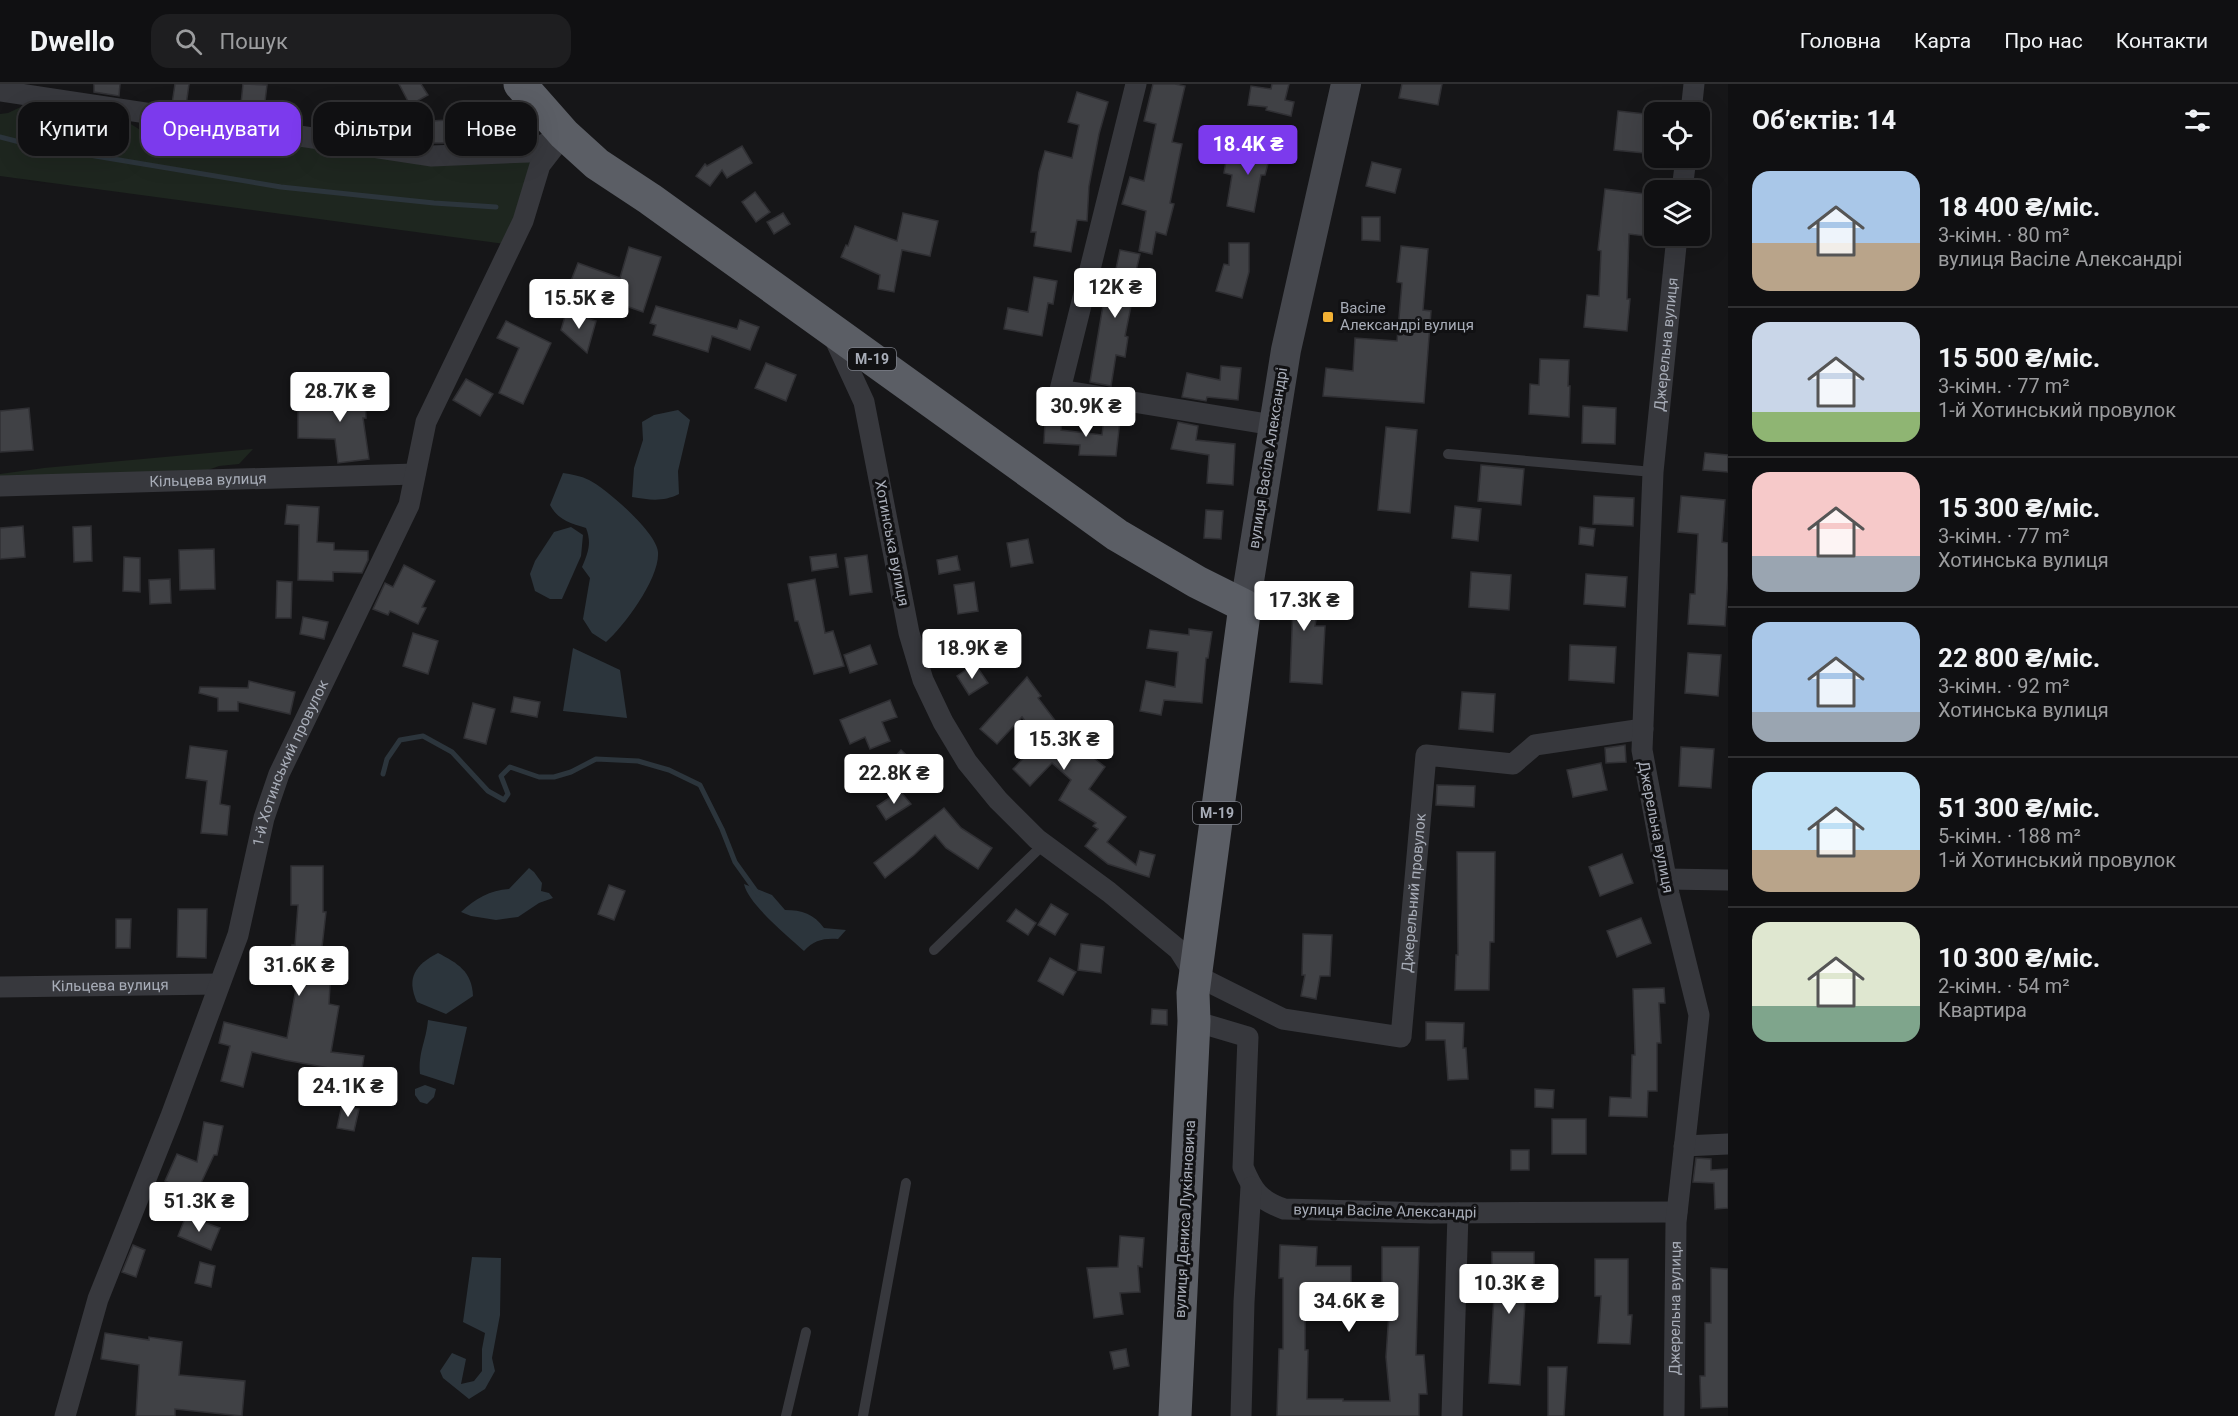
<!DOCTYPE html>
<html lang="uk">
<meta charset="utf-8">
<style>
body{margin:0;font-family:Roboto,sans-serif;background:#1e1e20;color:#f1f3f6;height:100vh;display:flex;flex-direction:column;font-size:22px;white-space:nowrap}
*{box-sizing:border-box;margin:0}
p{font-size:20px;color:#9c9d9f}
.icon{flex:none;width:33px;height:33px;fill:none;stroke:currentColor;stroke-width:2;stroke-linecap:round;stroke-linejoin:round}
.map{position:relative;flex:1;overflow:hidden}
.drawer{display:flex;flex-direction:column;background:#101012;width:510px}
.drawer>*{flex:none}
.top-card{position:absolute;left:18px;top:18px;width:570px;height:54px;display:flex;gap:12px}
.tools{position:absolute;left:1644px;top:18px;display:grid;gap:12px}
.tools a{display:grid;place-items:center;width:66px;height:66px;border-radius:12px;background:#101012;box-shadow:0 6px 24px #0002,0 0 0 2px #303032;font-size:30px}
.price{position:absolute;translate:-50% -51px;padding:0 14px;border-radius:6px;background:#fff;color:#222;font-size:20px;line-height:39px;filter:drop-shadow(0 2px 3px #0008)}
.price::after{content:'';position:absolute;left:50%;top:36px;width:18px;height:14px;margin-left:-9px;background:inherit;clip-path:polygon(0 0,100% 0,50% 100%)}
.price.active{background:#7c3aed;color:#fff}
ul{padding:0;list-style:none}
li{display:flex;align-items:center;gap:18px;height:150px;padding:0 24px}
li+li{border-top:2px solid #303032}
li span{display:grid;place-items:center;flex:none;width:168px;height:120px;border-radius:18px;color:#555}
li>.icon{margin-inline-start:auto}
span .icon{width:72px;height:72px;fill:#fffc;stroke-width:1}
li b{font-size:26px}
h2{display:flex;justify-content:space-between;align-items:center;height:72px;padding:0 24px;font-size:26px}
.pill{padding:0 21px;border-radius:18px;background:#101012;box-shadow:0 6px 24px #0002,0 0 0 2px #303032;font-size:21px;line-height:54px}
.pill.active{background:#7c3aed;color:#fff}
header{display:flex;align-items:center;gap:36px;box-sizing:border-box;height:84px;padding:0 30px;background:#101012;border-bottom:2px solid #303032}
header strong{font-size:28px}
nav{display:flex;gap:33px;margin-inline-start:auto;font-size:21px}
.search{width:420px;height:54px;background:#1e1e20;display:flex;align-items:center;gap:15px;box-sizing:border-box;padding:0 21px;border-radius:18px;color:#9c9d9f;font-size:22px}
main{display:flex;flex:1;min-height:0}
.map>svg:first-child{display:block}
.green{fill:#1e261f}
.water{fill:#2c353c}
.lines{fill:none;stroke-linecap:round;stroke-linejoin:round}
.stream{stroke:#2c353c;stroke-width:5}
.building{fill:#404145;stroke:#303034;stroke-width:1.5}
.service{stroke:#37383d;stroke-width:10}
.minor{stroke:#37383d;stroke-width:21}
.secondary{stroke:#45474d;stroke-width:30}
.trunk{stroke:#5b5e65;stroke-width:33}
.poi-dot{fill:#f2b134;stroke:#111113;stroke-width:2}
.labels{text-anchor:middle;stroke-width:6;stroke-linejoin:round;paint-order:stroke}
.shield{fill:#111113;stroke:#7b7e86;stroke-width:1.5}
.shield-label{font-size:14px;font-weight:bold;fill:#a8adb8}
.poi-label{font-size:15px;fill:#a8adb8;stroke:#111113;text-anchor:start}
.street-label{font-size:15px;fill:#a8adb8;stroke:#111113}
</style>
<header>
<strong>Dwello</strong>
<div class="search"><svg class="icon" aria-label="search" viewBox="0 0 24 24"><circle cx="10" cy="10" r="6"/><path d="M15 15l6 6"/></svg>Пошук</div>
<nav><a>Головна</a><a>Карта</a><a>Про нас</a><a>Контакти</a></nav>
</header>
<main>
<div class="map">
<svg width="1728" height="1332" viewBox="0 0 1728 1332">
<rect width="100%" height="100%" fill="#161618"/>
<g class="green">
<path d="M23,22l21,1 2,6 -9,12 -17,8 5,4 21,-5 12,-18 7,-3 61,10 16,10 10,11 12,2 20,-9 249,23 65,-2 37,7 -30,81 -505,-68v-62l8,-1z"/>
<path d="M253,365l-14,15 -20,2 -11,4 -208,14v-10l44,-6z"/>
</g>
<g class="water">
<path d="M678,326l12,10 -12,51 1,23c-16,8 -29,6 -47,3l2,-29 9,-28 -1,-18 12,-7z"/>
<path d="M563,389c8,1 18,3 26,7 18,9 68,53 69,72 2,26 -34,74 -52,90l-14,-9 -9,-14 7,-41 -8,-11c6,-14 10,-24 4,-39 -16,-5 -28,-8 -36,-23z"/>
<path d="M571,443l12,8 -2,21 -19,43h-12l-15,-8 -5,-17 5,-13 19,-29z"/>
<path d="M573,564l47,22 7,48 -64,-7z"/>
<path d="M529,784l5,4 8,11 -1,8 8,2 4,5 -14,5 -21,14 -22,3 -25,-4 -10,-4c14,-13 29,-22 48,-23z"/>
<path d="M744,800l28,11 13,15c17,0 29,4 39,18l22,2 -8,9c-14,-1 -24,1 -34,12 -16,-15 -56,-47 -60,-67z"/>
<path d="M438,869c19,10 34,18 35,43l-27,18 -29,-12c-11,-24 -2,-37 21,-49z"/>
<path d="M428,936l39,7 -13,58 -34,-11c-2,-22 6,-32 8,-54z"/>
<path d="M425,1001l11,4 -2,8 -7,7 -7,-2 -5,-7v-6z"/>
<path d="M472,1173l29,1 -1,57 -8,43 3,13 -10,18 -16,10 -26,-21 -3,-7 12,-18 14,6 -5,25 13,-3 8,-10v-22l3,-16 -22,-11z"/>
</g>
<g class="lines">
<g class="stream">
<path d="M0,53l35,9 246,41 153,16 62,4"/>
<path d="M383,690l4,-15 13,-19 23,-4 29,16 36,39 16,9 4,-6 -7,-18 9,-9 29,10h15l17,-5 25,-13 42,2 31,9 31,15 22,44 13,33 23,32"/>
</g>
</g>
<g class="building">
<path d="M94,0h26l-1,12 -25,-4z"/>
<path d="M175,0h14l-3,22 -14,-2z"/>
<path d="M243,0l24,1 -4,33 -23,-4z"/>
<path d="M399,0h22l7,11 -18,10z"/>
<path d="M1153,0h22l10,2 -13,56 10,2 -12,59 4,1 -8,31 -10,-3 -4,22 -13,-3 7,-40 -24,-7 8,-27 14,4 12,-57 -12,-3z"/>
<path d="M1272,0h17l-4,16 9,2 -3,14 -25,-6 1,-3 -19,-2 3,-19 20,3z"/>
<path d="M1402,0h40l-4,21 -39,-7z"/>
<path d="M1077,8l31,10 -9,32 -10,52 -2,35 -10,-1 -6,32 -37,-6 2,-14h-5l8,-60 6,-21 27,7 7,-33 -11,-3z"/>
<path d="M1618,27l36,4v39l-40,-4z"/>
<path d="M314,28l25,3 -1,14 -26,-4z"/>
<path d="M447,36l1,23h-15l-2,-22z"/>
<path d="M1258,54l16,3 -9,34h-4l-7,37 -27,-6 5,-31 -8,-2 3,-18 25,5z"/>
<path d="M742,62l10,17 -25,15 -5,-8 -12,16 -14,-10 9,-12 2,2z"/>
<path d="M1372,78l29,7 -6,24 -29,-7z"/>
<path d="M1605,105l49,6v42l-25,-3 -2,65h3l-3,32 -43,-4 3,-32 12,1 2,-45 -3,-1z"/>
<path d="M755,108l15,20 -14,10 -14,-20z"/>
<path d="M783,129l7,11 -16,10 -7,-12z"/>
<path d="M903,129l35,8 -8,35 -28,-6 -8,42 -16,-3 2,-14 -39,-18 5,-12 2,1 7,-20 42,15z"/>
<path d="M1362,133h18v24l-18,-1z"/>
<path d="M1229,159h20v29l-7,26 -26,-7 8,-27 5,1z"/>
<path d="M1401,162l27,3 -5,61 8,1 -7,92 -101,-7 3,-28 27,3 2,-33 42,3 5,-58 -5,-1z"/>
<path d="M629,163l32,10 -18,55 -74,-26 9,-23 42,15z"/>
<path d="M1120,166l20,4 -12,51 3,1 -6,30 3,1 -3,20 -9,-2 -5,31 -21,-4 17,-100 6,1z"/>
<path d="M1034,193l23,4 -4,23 -5,-1 -6,33 -38,-7 4,-21 20,4z"/>
<path d="M656,222l81,23 3,-9 19,7 -9,23 -38,-14 -4,16 -55,-17 3,-10 -6,-2z"/>
<path d="M566,229l30,8 -9,32 -26,-23z"/>
<path d="M506,237l45,22 -28,61 -24,-11 20,-45 -22,-10z"/>
<path d="M1540,275l29,1 -1,26h2l-1,31 -40,-3 1,-30 9,1z"/>
<path d="M766,279l30,12 -10,26 -31,-13z"/>
<path d="M1221,282l20,2 -3,32 -31,-3 -1,4 -24,-4 5,-24 33,7z"/>
<path d="M466,295l27,15 -13,22 -27,-16z"/>
<path d="M364,298l2,36h-3l6,41 -31,4 -3,-24 -37,-1v-29h37l-1,-25z"/>
<path d="M1583,322l33,2 -1,36 -33,-1z"/>
<path d="M29,324l4,42 -33,2v-41z"/>
<path d="M1104,334l16,2 -4,36 -37,-1 1,-10 -36,-2 1,-22 16,1v8l41,5z"/>
<path d="M1178,338l20,4 -2,14 39,4 -2,41 -26,-2 2,-28 -38,-6z"/>
<path d="M1386,343l31,3 -7,83 -32,-3z"/>
<path d="M1705,369l23,2v17l-25,-2z"/>
<path d="M1481,381l43,4 -3,36 -43,-4z"/>
<path d="M1594,412l40,2 -1,28 -40,-2z"/>
<path d="M1681,412l44,4 -3,42 6,1v33l-3,50 -37,-2 2,-30h5l3,-60 -20,-2z"/>
<path d="M287,421l32,2 -2,35 17,1v7l34,1v9l-6,13 -29,-1v9l-35,-1 1,-55 -14,-1z"/>
<path d="M1455,422l26,3 -3,32 -26,-3z"/>
<path d="M1206,426l17,1 -2,28 -17,-1z"/>
<path d="M23,442l2,31 -25,2v-31z"/>
<path d="M91,442l1,35 -18,1 -1,-35z"/>
<path d="M1580,443l15,2 -2,17 -14,-2z"/>
<path d="M1028,455l5,24 -22,4 -4,-24z"/>
<path d="M214,465l1,40 -35,1 -1,-40z"/>
<path d="M836,470l2,13 -26,4 -2,-14z"/>
<path d="M867,471l5,37 -22,3 -5,-37z"/>
<path d="M957,472l3,14 -21,4 -2,-14z"/>
<path d="M124,473l16,1v34l-17,-1z"/>
<path d="M404,481l31,16 -13,26 4,1 -8,16 -28,-13 -2,4 -15,-6 12,-26 8,4z"/>
<path d="M1471,488l40,3 -2,35 -40,-3z"/>
<path d="M1586,490l41,3 -2,30 -41,-3z"/>
<path d="M170,495l1,24 -21,1 -1,-24z"/>
<path d="M815,495l10,54 8,-2 11,35 -30,8 -16,-53h-3l-7,-37z"/>
<path d="M277,497l15,1 -1,36h-15z"/>
<path d="M974,498l4,29 -20,3 -4,-29z"/>
<path d="M1278,498l43,6 -6,38h10l-3,58 -32,-2 3,-77 -18,-3z"/>
<path d="M303,533l25,5 -4,17 -24,-5z"/>
<path d="M1189,545l23,3 -4,26h-2l-4,45 -38,-3 -3,15 -21,-4 6,-30 29,6 3,-35 -31,-4 3,-18 39,5z"/>
<path d="M413,549l25,8 -10,33 -25,-8z"/>
<path d="M870,561l7,19 -27,9 -6,-18z"/>
<path d="M1570,561l46,2 -2,36 -45,-3z"/>
<path d="M1688,569l33,2 -3,41 -33,-3z"/>
<path d="M975,580l13,19 -19,12 -12,-19z"/>
<path d="M1027,593l14,19 -3,2 37,49 4,-4 11,10 -1,1 16,13 -16,22 37,28 -19,25 29,23 4,-14 15,4 -6,22 -41,-13 -23,-18 13,-17 -5,-3 3,-3 -37,-23 12,-20 -19,-17 -22,23 -17,-17 27,-28 -18,-24 -25,27 -17,-15z"/>
<path d="M249,597l46,11 -5,22 -52,-12v9h-20v-13l-19,-5 1,-6 48,1z"/>
<path d="M1462,608l33,2 -2,38 -34,-3z"/>
<path d="M514,613l26,5 -3,15 -26,-5z"/>
<path d="M890,616l7,17 -15,5 8,19 -20,8 -5,-12 -15,7 -10,-24z"/>
<path d="M473,619l22,6 -9,35 -22,-6z"/>
<path d="M1625,661l1,17 -20,1 -1,-15z"/>
<path d="M190,662l37,5 -7,53 10,2 -3,29 -26,-2 6,-52 -21,-3z"/>
<path d="M1681,663l33,2 -3,39 -32,-2z"/>
<path d="M901,666l15,14 -17,20 -16,-14z"/>
<path d="M1601,679l6,27 -34,7 -6,-27z"/>
<path d="M1437,701l38,1 -1,21 -38,-2z"/>
<path d="M900,707l11,13 -25,16 -9,-14z"/>
<path d="M944,724l17,20 31,20 -14,21 -32,-21 -11,-13 -21,20 -29,23 -11,-15z"/>
<path d="M1457,768h38l-1,90h-4l-1,48h-34l1,-35h2z"/>
<path d="M1622,770l11,29 -33,13 -11,-29z"/>
<path d="M291,782h32v46h3l-4,35h10l-3,57 10,2 -8,46 33,4 -3,19 -27,-3 1,-3 -50,-9 -33,-8 -9,35 -22,-6 9,-35 -11,-3 5,-21 63,16 11,-60h-8l2,-33h3l3,-40h-7z"/>
<path d="M609,801l16,6 -11,29 -16,-6z"/>
<path d="M1051,820l17,10 -13,21 -17,-10z"/>
<path d="M178,825h29l-1,49 -29,-1z"/>
<path d="M1016,825l20,14 -8,12 -21,-14z"/>
<path d="M1641,834l10,25 -34,14 -10,-26z"/>
<path d="M116,835h15l-1,29h-14z"/>
<path d="M1303,850l29,1 -2,41h-10l-4,23 -15,-3 4,-21h-3z"/>
<path d="M1081,860l23,3 -3,26 -23,-3z"/>
<path d="M1050,874l26,14 -13,23 -25,-14z"/>
<path d="M1664,904l1,15h-6l2,40h-4v48h-9l-1,26 -38,-1 1,-19 21,1 1,-43h3l-2,-66z"/>
<path d="M1152,925l15,1v15l-16,-1z"/>
<path d="M1426,938l38,1 -1,25h3l2,31 -20,1 -3,-40h-19z"/>
<path d="M1535,1005l19,1 -1,18 -18,-1z"/>
<path d="M342,1021l17,4 -5,22 -17,-3z"/>
<rect x="1552" y="1035" width="34" height="35"/>
<path d="M204,1038l19,4 -6,29h-3l-19,41 -30,-15 12,-27 20,8z"/>
<rect x="1511" y="1066" width="18" height="20"/>
<path d="M1696,1074l15,1v11l17,-1v39l-13,1 -1,-26 -21,-1z"/>
<path d="M186,1132l34,12 -9,22 -33,-14z"/>
<path d="M1120,1152l24,2 -2,29 -4,-1 2,26 -20,1 3,21 -29,4 -7,-50 31,-1z"/>
<path d="M133,1161l12,5 -9,27 -14,-5z"/>
<path d="M1280,1161l37,2 -1,19h35v20h-6v21l-40,-1v44h3l-1,49h36v2h47l-4,-44 5,-74h-9v-36h37l-3,108h8l3,39h-8v22h-142l2,-67h4v-71h-4z"/>
<path d="M1492,1168h42v17h-7l-7,116 -31,-2 6,-105h-3z"/>
<path d="M1595,1175h33v56h4l-2,29 -32,-1 3,-47h-6z"/>
<path d="M200,1178l15,4 -4,21 -16,-4z"/>
<path d="M1711,1184l17,1v138l-27,1 -1,-32h5v-53h6z"/>
<path d="M105,1249l44,7v-3l33,5 -3,33 66,6 -3,35 -67,-7v7h-39l3,-51 -38,-6z"/>
<path d="M1126,1265l3,17 -15,3 -4,-17z"/>
<path d="M1548,1283h19l-3,49h-16z"/>
</g>
<g class="lines">
<g class="service">
<path d="M1448,370l205,18"/>
<path d="M934,866l110,-106"/>
<path d="M786,1332l20,-84"/>
<path d="M863,1332l43,-233"/>
</g>
<g class="minor">
<path d="M1136,0l-76,306 213,35"/>
<path d="M0,7l432,65 97,-4 29,-15"/>
<path d="M1691,28l3,-28"/>
<path d="M1682,106l4,-32"/>
<path id="s1" d="M833,251l31,67 45,231 14,47 20,42 24,40 31,38 39,39 72,53 70,58 16,25 88,44 118,18 25,-282 87,9 22,-19 108,-16"/>
<path id="s2" d="M0,402l415,-12"/>
<path d="M1666,795l62,1"/>
<path id="s3" d="M0,903l219,-3"/>
<path d="M1194,937l54,16 -5,130c10,24 16,33 41,42l146,4 247,-1"/>
<path d="M1684,1062l44,-2"/>
<path id="s4" d="M65,1332l33,-117 73,-183 67,-181 26,-117 15,-44 130,-269 17,-83 97,-201 17,-56 24,-31"/>
<path d="M1241,1332l3,-114 7,-115"/>
<path d="M1452,1332l6,-203"/>
<path id="s5" d="M1674,1332l2,-194 23,-207 -30,-121 -27,-144 11,-278 24,-236"/>
</g>
<path class="secondary" d="M1245,522l41,-256 60,-266"/>
<path class="trunk" d="M520,0l44,50 33,30 53,35 467,336 80,47 48,24 -52,387 1,28 -19,395"/>
</g>
<rect class="poi-dot" x="1322" y="227" width="12" height="12" rx="3"/>
<g class="labels">
<g class="shield">
<rect x="848" y="264" width="48" height="22" rx="4.5"/>
<rect x="1193" y="718" width="48" height="22" rx="4.5"/>
</g>
<g class="shield-label">
<text x="872" y="280">М-19</text>
<text x="1217" y="734">М-19</text>
</g>
<g class="poi-label">
<text x="1340" y="229">Васіле<tspan x="1340" dy="17">Александрі вулиця</tspan></text>
</g>
<g class="street-label">
<text dy="5" stroke="none"><textPath href="#s5" startOffset="1080">Джерельна вулиця</textPath></text>
<text transform="translate(1268 374) rotate(-81)" y="5">вулиця Васіле Александрі</text>
<text dy="5" stroke="none"><textPath href="#s2" startOffset="208">Кільцева вулиця</textPath></text>
<text transform="translate(892 459) rotate(79)" y="5">Хотинська вулиця</text>
<text dy="5" stroke="none"><textPath href="#s4" startOffset="692">1-й Хотинський провулок</textPath></text>
<text transform="translate(1656 743) rotate(79)" y="5">Джерельна вулиця</text>
<text dy="5" stroke="none"><textPath href="#s1" startOffset="1128">Джерельний провулок</textPath></text>
<text dy="5" stroke="none"><textPath href="#s3" startOffset="110">Кільцева вулиця</textPath></text>
<text transform="translate(1385 1127) rotate(1)" y="5">вулиця Васіле Александрі</text>
<text transform="translate(1185 1135) rotate(-87)" y="5">вулиця Дениса Лукіяновича</text>
<text dy="5" stroke="none"><textPath href="#s5" startOffset="108">Джерельна вулиця</textPath></text>
</g>
</g>
</svg>
<div class="tools">
<a><svg class="icon" aria-label="locate" viewBox="0 0 24 24"><circle cx="12" cy="12" r="6"/><path d="M12 2v4M12 18v4M2 12h4M18 12h4"/></svg></a>
<a><svg class="icon" aria-label="layers" viewBox="0 0 24 24"><path d="M12 4l9 5-9 5-9-5zM3 14l9 5 9-5"/></svg></a>
</div>
<b class="price active" style="left:1248px;top:92px">18.4K ₴</b>
<b class="price" style="left:1115px;top:235px">12K ₴</b>
<b class="price" style="left:579px;top:246px">15.5K ₴</b>
<b class="price" style="left:340px;top:339px">28.7K ₴</b>
<b class="price" style="left:1086px;top:354px">30.9K ₴</b>
<b class="price" style="left:1304px;top:548px">17.3K ₴</b>
<b class="price" style="left:972px;top:596px">18.9K ₴</b>
<b class="price" style="left:1064px;top:687px">15.3K ₴</b>
<b class="price" style="left:894px;top:721px">22.8K ₴</b>
<b class="price" style="left:299px;top:913px">31.6K ₴</b>
<b class="price" style="left:348px;top:1034px">24.1K ₴</b>
<b class="price" style="left:199px;top:1149px">51.3K ₴</b>
<b class="price" style="left:1509px;top:1231px">10.3K ₴</b>
<b class="price" style="left:1349px;top:1249px">34.6K ₴</b>
<div class="top-card">
<a class="pill">Купити</a>
<a class="pill active">Орендувати</a>
<a class="pill">Фільтри</a>
<a class="pill">Нове</a>
</div>
</div>
<section class="drawer">
<h2>Об’єктів: 14<svg class="icon" aria-label="filters" viewBox="0 0 24 24"><path d="M4 7h16M4 17h16"/><circle cx="9" cy="7" r="2"/><circle cx="15" cy="17" r="2"/></svg></h2>
<ul>
<li><span style="background:linear-gradient(#a9c7e8 60%,#b9a48a 0)"><svg class="icon" aria-label="home" viewBox="0 0 24 24"><path d="M3 11l9-7 9 7M6 9v11h12V9"/></svg></span><div><b>18 400 ₴/міс.</b><p>3-кімн. · 80 m²</p><p>вулиця Васіле Александрі</p></div></li>
<li><span style="background:linear-gradient(#c9d6e8 75%,#8fb573 0)"><svg class="icon" aria-label="home" viewBox="0 0 24 24"><path d="M3 11l9-7 9 7M6 9v11h12V9"/></svg></span><div><b>15 500 ₴/міс.</b><p>3-кімн. · 77 m²</p><p>1-й Хотинський провулок</p></div></li>
<li><span style="background:linear-gradient(#f6c9c9 70%,#9aa5b1 0)"><svg class="icon" aria-label="home" viewBox="0 0 24 24"><path d="M3 11l9-7 9 7M6 9v11h12V9"/></svg></span><div><b>15 300 ₴/міс.</b><p>3-кімн. · 77 m²</p><p>Хотинська вулиця</p></div></li>
<li><span style="background:linear-gradient(#a9c7e8 75%,#9aa5b1 0)"><svg class="icon" aria-label="home" viewBox="0 0 24 24"><path d="M3 11l9-7 9 7M6 9v11h12V9"/></svg></span><div><b>22 800 ₴/міс.</b><p>3-кімн. · 92 m²</p><p>Хотинська вулиця</p></div></li>
<li><span style="background:linear-gradient(#bfe0f5 65%,#b9a48a 0)"><svg class="icon" aria-label="home" viewBox="0 0 24 24"><path d="M3 11l9-7 9 7M6 9v11h12V9"/></svg></span><div><b>51 300 ₴/міс.</b><p>5-кімн. · 188 m²</p><p>1-й Хотинський провулок</p></div></li>
<li><span style="background:linear-gradient(#dfe7d0 70%,#7fa58c 0)"><svg class="icon" aria-label="home" viewBox="0 0 24 24"><path d="M3 11l9-7 9 7M6 9v11h12V9"/></svg></span><div><b>10 300 ₴/міс.</b><p>2-кімн. · 54 m²</p><p>Квартира</p></div></li>
</ul>
</section>
</main>
